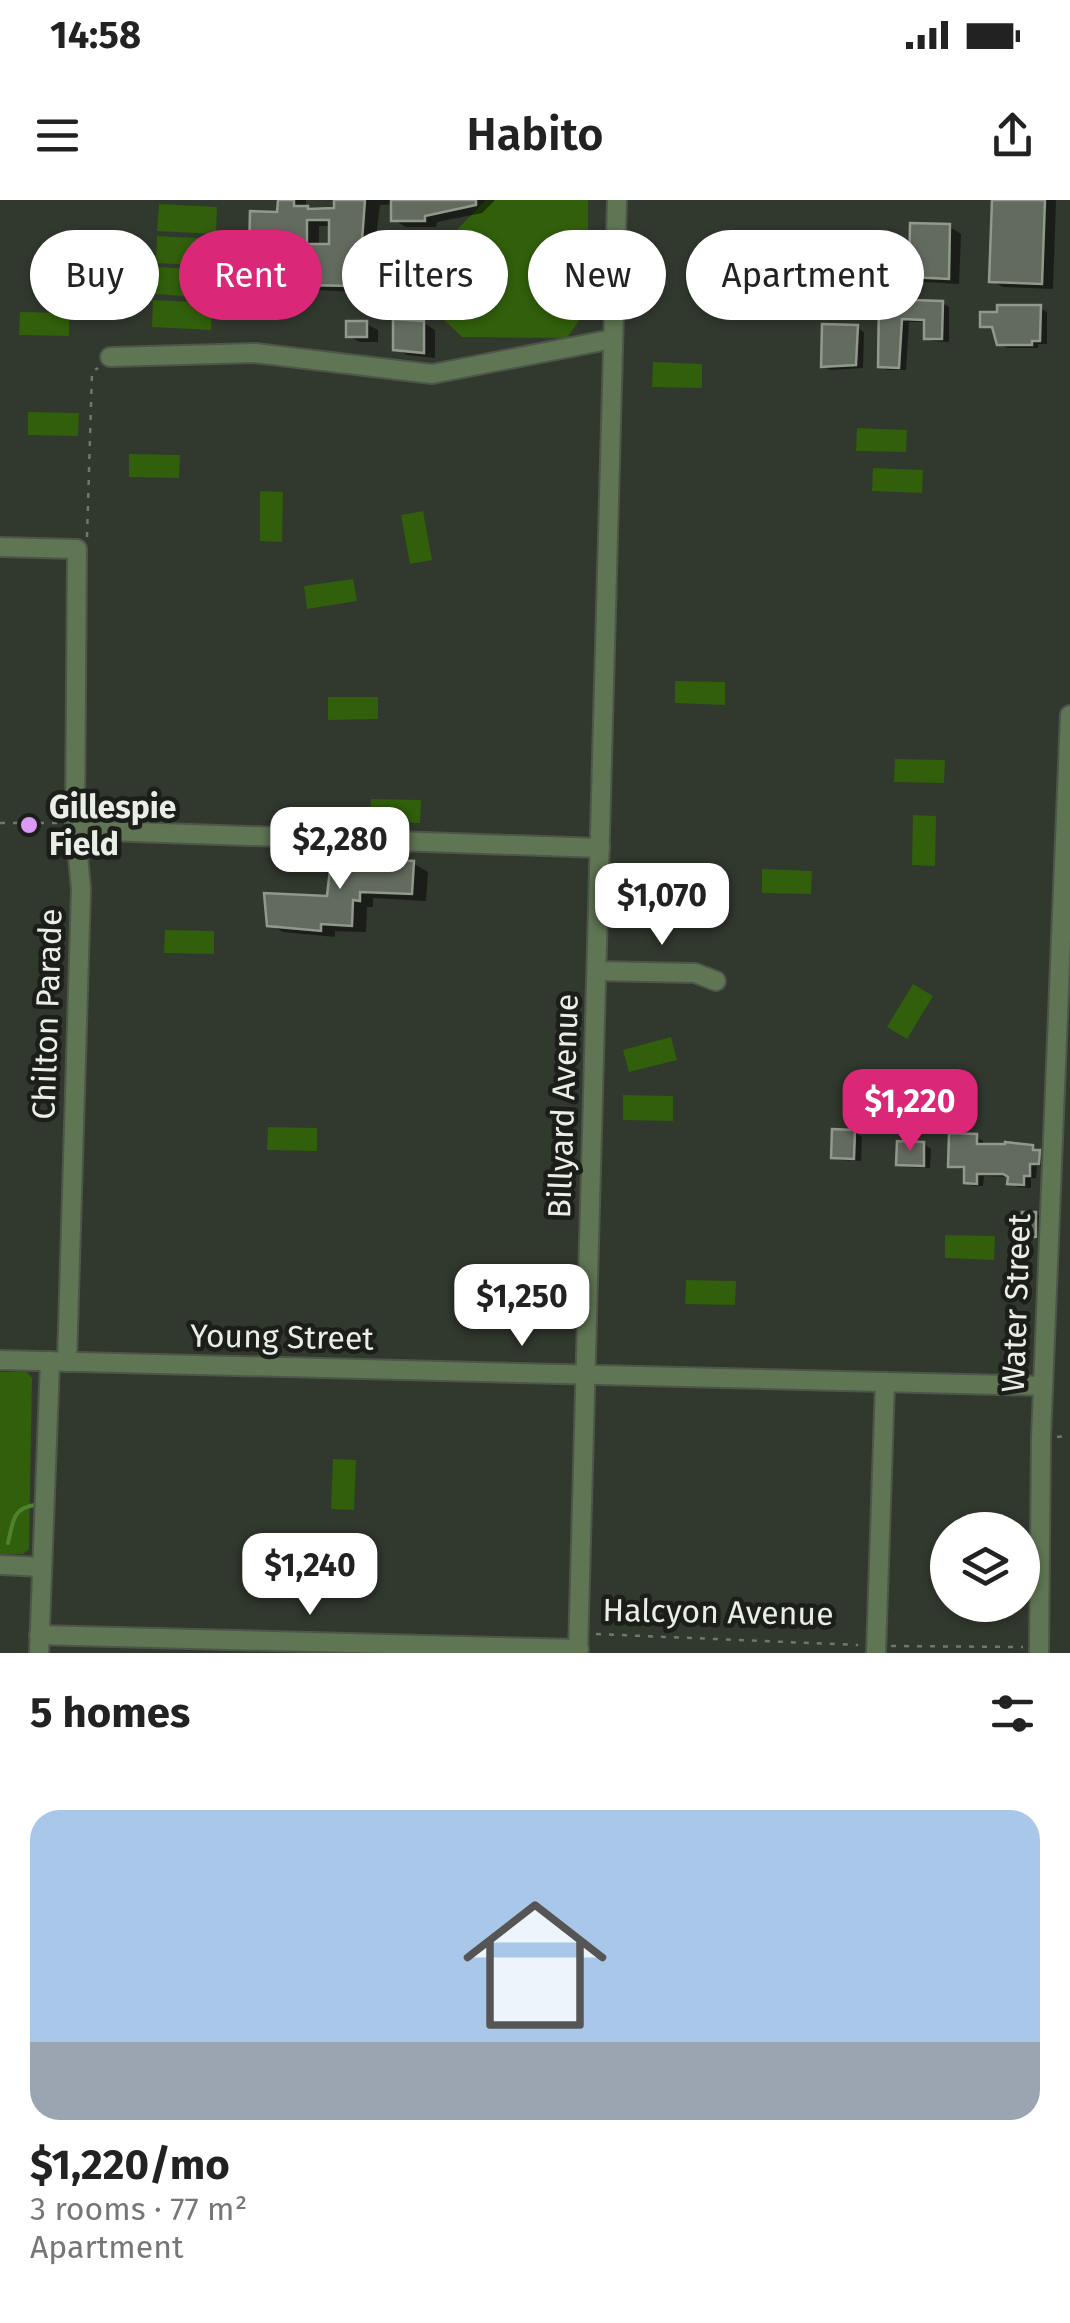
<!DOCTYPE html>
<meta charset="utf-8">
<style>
body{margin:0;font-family:"Fira Sans",sans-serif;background:#f2f2f2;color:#222;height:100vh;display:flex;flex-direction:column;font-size:38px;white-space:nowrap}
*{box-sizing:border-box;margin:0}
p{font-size:32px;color:#767676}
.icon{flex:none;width:55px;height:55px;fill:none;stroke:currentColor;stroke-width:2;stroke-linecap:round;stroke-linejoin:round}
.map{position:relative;height:1453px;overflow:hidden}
.panel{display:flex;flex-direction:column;background:#fff;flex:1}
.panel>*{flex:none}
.hud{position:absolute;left:30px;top:30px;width:1010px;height:90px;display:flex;gap:20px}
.tools{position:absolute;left:930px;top:1312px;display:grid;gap:20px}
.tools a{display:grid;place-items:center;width:110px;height:110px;border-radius:50%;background:#fff;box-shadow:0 2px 8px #0004;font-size:50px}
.price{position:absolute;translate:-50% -85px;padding:0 22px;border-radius:20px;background:#fff;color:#222;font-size:32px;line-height:65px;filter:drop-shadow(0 2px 5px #0008)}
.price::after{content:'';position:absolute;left:50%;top:60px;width:30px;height:22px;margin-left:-15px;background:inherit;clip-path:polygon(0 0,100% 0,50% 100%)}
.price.active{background:#db2777;color:#fff}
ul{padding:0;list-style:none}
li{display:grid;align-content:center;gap:20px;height:530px;padding:0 30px}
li+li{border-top:2px solid #e0e0e0}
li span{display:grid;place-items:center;height:310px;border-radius:30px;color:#555}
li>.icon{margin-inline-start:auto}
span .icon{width:180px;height:180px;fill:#fffc;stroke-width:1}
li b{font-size:42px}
h2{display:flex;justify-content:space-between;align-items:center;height:120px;padding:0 30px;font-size:42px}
.tag{padding:0 35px;border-radius:45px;background:#fff;box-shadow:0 2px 8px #0004;font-size:35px;line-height:90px}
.tag.active{background:#db2777;color:#fff}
.status{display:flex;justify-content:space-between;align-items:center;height:70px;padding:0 50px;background:#fff;direction:ltr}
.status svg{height:28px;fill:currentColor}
header{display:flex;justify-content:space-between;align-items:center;height:130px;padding:0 30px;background:#fff;font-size:45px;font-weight:600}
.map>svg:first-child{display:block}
.green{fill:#315f0b}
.shadow{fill:#0007;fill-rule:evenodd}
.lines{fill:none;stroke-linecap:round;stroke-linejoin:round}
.stream{stroke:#4f822d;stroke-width:4}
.building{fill:#636b5f;stroke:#91998c;stroke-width:2.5;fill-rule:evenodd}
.minor-casing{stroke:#4e554b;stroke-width:22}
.path{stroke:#71776e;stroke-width:2.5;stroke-dasharray:5 8;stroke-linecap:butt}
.minor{stroke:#5f7553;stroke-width:18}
.poi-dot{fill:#da9af6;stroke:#1b1e19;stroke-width:4}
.labels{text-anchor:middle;stroke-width:9;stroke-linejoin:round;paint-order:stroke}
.poi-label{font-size:32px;font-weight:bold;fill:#e9eee7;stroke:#1b1e19;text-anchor:start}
.street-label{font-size:32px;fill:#e9eee7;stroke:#1b1e19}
</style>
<div class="status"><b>14:58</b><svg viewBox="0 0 49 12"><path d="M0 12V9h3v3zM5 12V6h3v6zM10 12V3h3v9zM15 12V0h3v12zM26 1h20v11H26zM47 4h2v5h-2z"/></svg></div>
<header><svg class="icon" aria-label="menu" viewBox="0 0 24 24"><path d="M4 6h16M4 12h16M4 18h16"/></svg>Habito<svg class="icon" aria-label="share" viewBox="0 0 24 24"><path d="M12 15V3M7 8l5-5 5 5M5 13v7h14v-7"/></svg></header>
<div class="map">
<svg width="1070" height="1453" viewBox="0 0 1070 1453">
<rect width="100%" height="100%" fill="#31382d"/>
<g class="green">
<path d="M486,0h102v107l-21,31 -105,-1 -28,-27 15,-72z"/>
<path d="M159,4l58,3 -1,27 -59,-3z"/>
<path d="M878,34l24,1 -2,50 -23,-1z"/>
<path d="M157,36l59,3 -1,27 -59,-3z"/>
<path d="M155,67l59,3 -1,28 -59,-4z"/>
<path d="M153,100l59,3 -1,27 -59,-3z"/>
<path d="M20,112l49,1v23l-50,-1z"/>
<path d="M653,162l49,2v24l-50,-1z"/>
<path d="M28,212l51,1 -1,23 -50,-1z"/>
<path d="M857,228l50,2 -1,22 -50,-1z"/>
<path d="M129,254l51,1 -1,23 -50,-1z"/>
<path d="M873,268l50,2 -1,23 -50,-2z"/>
<path d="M260,291l23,1 -1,50 -22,-1z"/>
<path d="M423,311l9,49 -22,4 -9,-49z"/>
<path d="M353,379l4,22 -50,8 -3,-23z"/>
<path d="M675,481l50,1v23l-50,-2z"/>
<path d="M328,497h50v22l-50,1z"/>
<path d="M895,559l50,1 -1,23 -50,-1z"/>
<path d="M371,599l50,1 -1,23 -50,-1z"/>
<path d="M913,615l23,1 -1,50 -23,-1z"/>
<path d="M762,669l50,2 -1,23 -49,-1z"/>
<path d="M165,730l49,1v23l-50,-1z"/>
<path d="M913,784l20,12 -26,43 -20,-12z"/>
<path d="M671,837l6,23 -48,12 -6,-22z"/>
<path d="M623,895l50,1v25l-50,-1z"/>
<path d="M268,927l49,1v23l-50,-1z"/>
<path d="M945,1035l50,1 -1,24 -49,-2z"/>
<path d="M686,1080l50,1 -1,24 -50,-1z"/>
<path d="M0,1172h27l5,6 -3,171 -6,5h-23z"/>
<path d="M333,1259l23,1 -2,50 -23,-1z"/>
</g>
<g class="shadow">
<path d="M280,0h26v9l31,2v-11h158l-13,13 -45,9 -1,5h-30l-12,-7v-16l-14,1 -5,39h10l29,16 -1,40h-11l-1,15 -22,-1 -12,-7v-13l-4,-2 -50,-2 -12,-7v-21l-37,-1 -12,-7 28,-40zM319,26h13l-1,21h-12z"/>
<path d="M995,0h61l-3,89 -50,-2 -11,-6z"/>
<path d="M950,27l11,7 -2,50 -36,-2 -12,-6z"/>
<path d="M882,102l60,1 7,4v35l-16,-1 -7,-4v-15h-17l-3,48h-19l-7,-4z"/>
<path d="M1040,108l7,4v32h-9v4h-31l-7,-4 -5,-15 -12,-4z"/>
<path d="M424,123l11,7v28l-28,-3 -12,-7z"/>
<path d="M366,124l12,6v12h-18l-12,-6z"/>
<path d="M857,128l7,4 -1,36 -33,2 -7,-4z"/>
<path d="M361,655l12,6 41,3 14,8 -2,29 -53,-3v9h-6l-1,25 -31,-1v6l-52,-5 -14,-8 60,-26z"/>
<path d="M855,933l7,4 -1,24 -21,-1 -7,-4z"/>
<path d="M976,937l7,4v5l56,6 7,4v11l-9,-1 -1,12h-5v10l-14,-1 -7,-4v-6l-26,-1 -1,10h-10l-7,-4v-12l-15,-4z"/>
<path d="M924,944l7,5 -1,19 -24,-1 -7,-4z"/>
<path d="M1036,1014l7,4 -1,22 -18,-4z"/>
</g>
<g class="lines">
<path class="stream" d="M8,1343c5,-20 4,-35 27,-38"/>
</g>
<g class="building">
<path d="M278,0h16v6h14v3l26,-1v-8h31l-3,41 23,1v7l17,1 -1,45 -11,-1 -1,15 -25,-1v-17h-7l-2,-5 -57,-1 1,-29 -50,-1 1,-44 27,1zM307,20h22v24h-22z"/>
<path d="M391,0h85v5l-51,11v5h-34z"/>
<path d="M992,0h53l-3,84 -53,-2z"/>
<path d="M910,23l40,1 -1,55 -40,-2z"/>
<path d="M879,99l64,2 -1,38h-18v-19l-22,-1 -3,49 -21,-1z"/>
<path d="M997,105h44l-1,36h-8v4h-35l-5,-18h-12v-15h17z"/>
<path d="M393,119l31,2v32l-31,-3z"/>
<rect x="346" y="121" width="21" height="16"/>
<path d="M822,124l36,1 -2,40 -35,2z"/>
<path d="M332,651l30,1v6l52,3 -2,33 -52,-2v9l-7,-1 -1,26 -31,-2v7l-54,-5 -3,-33 63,3z"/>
<path d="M832,929l23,1 -1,29 -23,-1z"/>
<path d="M949,933l28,1v10h28v-2l28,3v5h7l-1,14h-9v12h-6v9l-17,-1 1,-7 -5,-3h-26v10l-13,-1v-16h-16z"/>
<path d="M897,941l27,1v24l-28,-1z"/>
<path d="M1022,1012h14v25h-15z"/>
</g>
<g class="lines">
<defs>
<g id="minor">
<path d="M110,157l145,-4 177,21 181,-35"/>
<path d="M0,347l77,2 -2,275 6,65 -14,473"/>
<path d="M76,630l524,18"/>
<path d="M597,771l98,2 21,8"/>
<path d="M0,1160l1043,26"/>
<path d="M0,1365l42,2"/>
<path d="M39,1435l540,14"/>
<path d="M39,1453l11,-292"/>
<path d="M578,1453l39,-1453"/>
<path d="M876,1453l9,-271"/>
<path d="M1039,1453l2,-215 29,-723"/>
</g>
</defs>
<use href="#minor" class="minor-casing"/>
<g class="path">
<path d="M87,337l5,-165 6,-4"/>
<path d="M0,623h58"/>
<path d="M1057,1237l13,-1"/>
<path d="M596,1434l262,11"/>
<path d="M891,1446l132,1"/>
</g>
<use href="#minor" class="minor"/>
</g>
<circle class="poi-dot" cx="29" cy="625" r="10"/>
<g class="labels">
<g class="poi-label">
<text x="49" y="618">Gillespie<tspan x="49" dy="37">Field</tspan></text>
</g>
<g class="street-label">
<text transform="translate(47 814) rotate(-88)" y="11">Chilton Parade</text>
<text transform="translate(563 906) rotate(-88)" y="11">Billyard Avenue</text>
<text transform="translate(1016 1103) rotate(-88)" y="11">Water Street</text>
<text transform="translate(282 1137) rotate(1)" y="11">Young Street</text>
<text transform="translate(718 1412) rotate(1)" y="11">Halcyon Avenue</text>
</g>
</g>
</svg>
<div class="tools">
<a><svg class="icon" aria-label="layers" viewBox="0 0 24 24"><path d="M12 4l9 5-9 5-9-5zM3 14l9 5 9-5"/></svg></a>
</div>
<b class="price" style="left:340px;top:692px">$2,280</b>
<b class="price" style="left:662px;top:748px">$1,070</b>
<b class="price active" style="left:910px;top:954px">$1,220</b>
<b class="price" style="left:522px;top:1149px">$1,250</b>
<b class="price" style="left:310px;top:1418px">$1,240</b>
<div class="hud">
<a class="tag">Buy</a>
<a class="tag active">Rent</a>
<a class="tag">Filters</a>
<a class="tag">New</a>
<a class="tag">Apartment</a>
</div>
</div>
<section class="panel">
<h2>5 homes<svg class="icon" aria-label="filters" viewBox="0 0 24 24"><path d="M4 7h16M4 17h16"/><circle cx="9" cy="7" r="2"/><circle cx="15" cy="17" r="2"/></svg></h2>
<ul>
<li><span style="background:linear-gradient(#a9c7e8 75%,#9aa5b1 0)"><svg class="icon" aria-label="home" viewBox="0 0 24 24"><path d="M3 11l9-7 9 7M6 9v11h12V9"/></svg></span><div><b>$1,220/mo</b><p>3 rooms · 77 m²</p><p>Apartment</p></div></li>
</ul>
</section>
